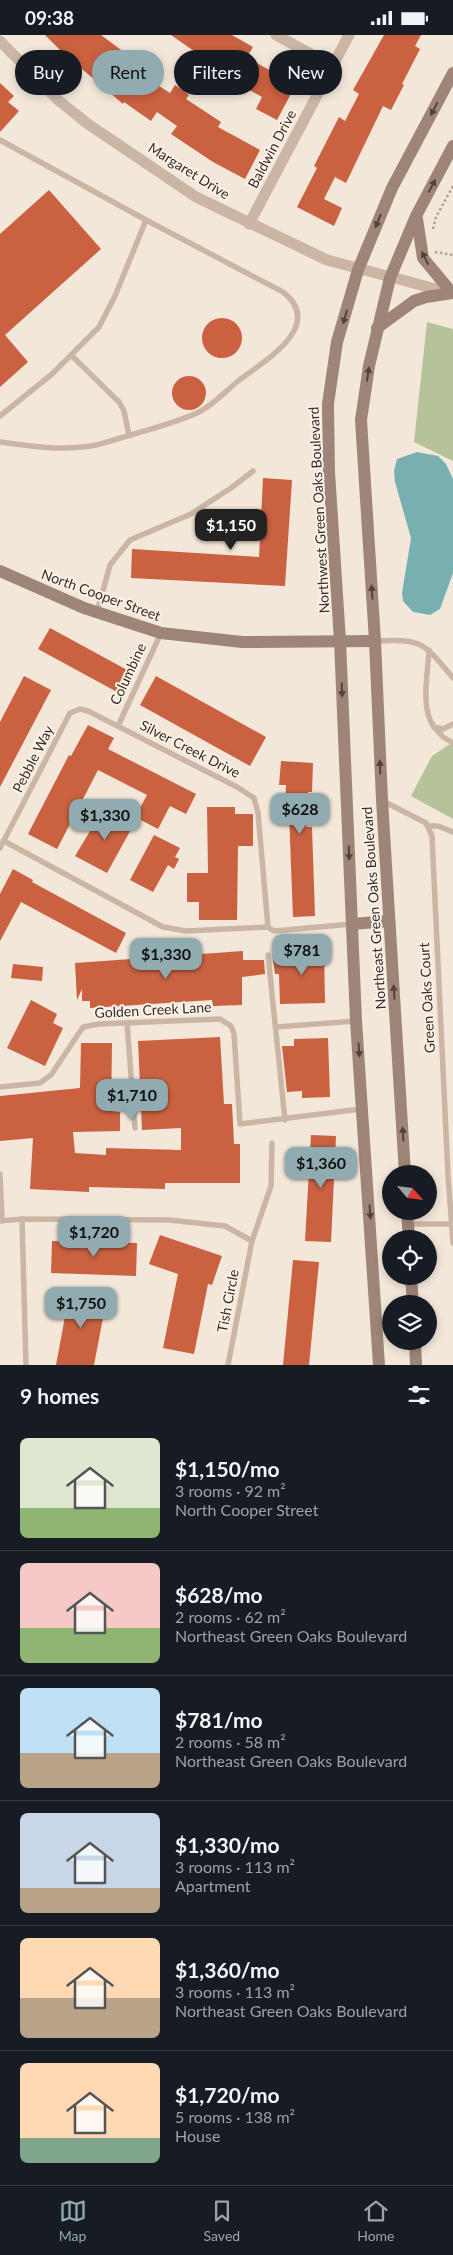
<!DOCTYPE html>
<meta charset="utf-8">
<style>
body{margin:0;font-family:Lato,sans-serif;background:#242831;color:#f1f3f6;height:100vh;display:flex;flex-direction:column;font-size:19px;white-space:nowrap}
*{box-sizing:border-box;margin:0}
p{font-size:16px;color:#9ea1a6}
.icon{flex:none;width:28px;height:28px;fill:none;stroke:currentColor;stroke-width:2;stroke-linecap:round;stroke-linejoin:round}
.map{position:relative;height:1330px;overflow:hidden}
.details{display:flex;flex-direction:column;background:#171b24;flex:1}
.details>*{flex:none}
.top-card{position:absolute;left:15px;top:15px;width:424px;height:45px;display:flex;gap:10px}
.needle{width:32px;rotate:118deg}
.controls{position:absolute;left:382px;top:1130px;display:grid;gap:10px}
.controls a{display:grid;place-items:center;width:55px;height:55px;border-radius:50%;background:#171b24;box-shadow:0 2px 8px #0003;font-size:25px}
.price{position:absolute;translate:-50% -42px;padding:0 11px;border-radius:10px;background:#91acb0;color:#111;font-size:16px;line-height:32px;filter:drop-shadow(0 1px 2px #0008)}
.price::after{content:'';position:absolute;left:50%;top:30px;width:15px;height:11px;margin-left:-8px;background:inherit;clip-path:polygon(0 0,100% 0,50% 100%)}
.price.current{background:#222;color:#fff}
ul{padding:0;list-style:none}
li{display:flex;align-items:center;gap:15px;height:125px;padding:0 20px}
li+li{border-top:1px solid #363941}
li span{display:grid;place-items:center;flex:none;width:140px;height:100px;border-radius:8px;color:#555}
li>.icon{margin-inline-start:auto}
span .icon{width:60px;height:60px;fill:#fffc;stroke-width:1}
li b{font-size:21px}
h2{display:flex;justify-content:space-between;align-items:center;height:60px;padding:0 20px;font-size:21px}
.chip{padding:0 18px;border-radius:22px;background:#171b24;box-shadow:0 2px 8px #0003;font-size:18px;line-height:45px}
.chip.current{background:#91acb0;color:#111}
.status{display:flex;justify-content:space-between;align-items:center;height:35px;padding:0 25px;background:#171b24;direction:ltr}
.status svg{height:14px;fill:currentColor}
.menu{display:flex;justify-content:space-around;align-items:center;height:70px;border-top:1px solid #363941;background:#171b24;font-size:14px;color:#9ea1a6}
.menu a{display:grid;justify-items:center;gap:2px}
.menu .current{color:#91acb0}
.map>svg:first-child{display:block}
.green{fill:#b5c29a}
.water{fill:#78afb1}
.building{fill:#ca6140}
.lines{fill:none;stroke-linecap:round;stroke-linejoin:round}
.path{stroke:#b7a090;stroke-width:2.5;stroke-dasharray:2.5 2.5;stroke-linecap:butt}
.lane{stroke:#cbb6a6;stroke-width:5.5}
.street{stroke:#cbb6a6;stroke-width:11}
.secondary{stroke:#9f8577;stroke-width:12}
.oneway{fill:#51423b}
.labels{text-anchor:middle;stroke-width:4;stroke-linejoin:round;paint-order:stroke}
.street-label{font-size:14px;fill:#372c27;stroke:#faf1e7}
</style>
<div class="status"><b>09:38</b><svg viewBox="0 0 49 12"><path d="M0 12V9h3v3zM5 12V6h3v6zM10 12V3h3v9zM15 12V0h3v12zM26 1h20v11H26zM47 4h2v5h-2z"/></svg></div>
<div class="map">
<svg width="453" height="1330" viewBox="0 0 453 1330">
<rect width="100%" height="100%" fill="#f3e7da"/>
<g class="green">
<path d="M427,287l26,7v132l-39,-19z"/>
<path d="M453,707v77l-42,-23 21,-40z"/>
</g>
<path class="water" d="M417,417l21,4 8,8 7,15v94l-13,36 -10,6 -17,-3 -10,-11 -1,-8 9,-55 -16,-56 -1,-11 3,-12z"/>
<g class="building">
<path d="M45,0h56l39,29 -9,10 20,17 5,-7 14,9 5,-8 14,10 -3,4 35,23 -3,5 42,23 -15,29 -32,-17 -42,-28 6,-8 -20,-14 -6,9 -27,-19 -1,2 -61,-52z"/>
<path d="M171,0h61l21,12 -6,10 15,9 20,11 5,-10 14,8 -24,45 -21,-11 6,-12 -43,-24 2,-3z"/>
<path d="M384,0h37l-6,11 5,3 -18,35 2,1 -13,25 -8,-4 -37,77 -11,-6 -11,22 18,9 -8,18 -37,-19 20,-39 -3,-2 25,-49 6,4 14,-27 -6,-4z"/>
<path d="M0,48l14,13 -6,6 11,9 -19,21z"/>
<path d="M49,155l52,59 -96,86 23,27 -28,25v-153z"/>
<circle cx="222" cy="303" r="20"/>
<circle cx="189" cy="358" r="17"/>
<path d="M263,443l29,2 -7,106 -154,-8 1,-29 127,8z"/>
<path d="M50,593l79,43 -12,21 -79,-43z"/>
<path d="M24,641l27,14 -51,97v-65z"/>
<path d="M156,641l110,61 -16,29 -110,-61z"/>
<path d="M88,690l26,13 -6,11 88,45 -10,20 -16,-8 -12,23 -23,-12 12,-22 -49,-25 -41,79 -29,-15 41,-79 2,1z"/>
<path d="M281,726l32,2 -1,29h-4l-2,35h6l3,89 -22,1 -4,-103h-4l1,-29h-7z"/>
<path d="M207,772h28v7h18v32h-15l-1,74h-38v-18h-12v-29h21z"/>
<path d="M104,773l30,16 -27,49 -32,-17z"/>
<path d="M154,800l26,13 -5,9 4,2 -5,10 -6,-4 -15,27 -23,-12z"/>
<path d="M13,834l20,11 -1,2 94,51 -10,20 -95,-51 -21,39v-47z"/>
<path d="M324,911l1,57 -45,1 -1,-30h-4l-2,-14 18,-1 -1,-12z"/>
<path d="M243,916v9h21l1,14 -23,3v28l-29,1 -1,-6 -122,8v-7h-8v-12l-5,11 -2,-37z"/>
<path d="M13,929l30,3 -1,14 -31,-3z"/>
<path d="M31,965l26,14 -4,9 10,5 -18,38 -38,-18z"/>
<path d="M220,1002l4,67h8l2,40h6v39h-75v6l-76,-2v5l-59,-3 3,-51 -33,3v-45l80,-8 1,-45h31l-1,68 9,1v19l-47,1 2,21 31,2v-7l75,2v-22l-39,2 -4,-89z"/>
<path d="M328,1003l2,59 -28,1v-7l-15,1 -5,-46h12v-7z"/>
<path d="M311,1100l25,1 -5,106 -26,-1z"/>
<path d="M160,1200l62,21 -10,29 -4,-1 -14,70 -31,-6 15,-74 -29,-10z"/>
<path d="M52,1206l85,2 -1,33 -85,-3z"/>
<path d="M293,1225l26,2 -10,103h-26z"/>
<path d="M70,1255l37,7 -13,68h-38z"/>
</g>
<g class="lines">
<g class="path">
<path d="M433,194l3,-12 17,-31"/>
<path d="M435,217l18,3"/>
</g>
<g class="lane">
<path d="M0,105l146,80 -31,76 -16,31 -47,47 -52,42"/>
<path d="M71,320l48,47 5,9 5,24"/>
<path d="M0,407c31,4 59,9 91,4 13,-2 27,-8 40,-11 23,-7 47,-13 68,-23 14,-7 27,-21 39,-31 26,-20 88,-55 45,-89l-137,-72"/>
<path d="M97,577l13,-47 20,-25 61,-26 40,-26 22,-17"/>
<path d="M375,606c48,-2 48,1 78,37"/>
<path d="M429,615c-1,23 -9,58 5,77l9,2 10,-5"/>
<path d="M118,691l43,-93"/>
<path d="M434,692l9,10 10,6"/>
<path d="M383,766l43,22 6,13 16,339 5,68"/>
<path d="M428,791h10l15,6"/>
<path d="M4,806l159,86 23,4 82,-4 6,4 78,-7"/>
<path d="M0,813l70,-135 10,-4 8,2 149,76 17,11 4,15 10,114"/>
<path d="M268,920l17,165"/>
<path d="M127,988l8,105"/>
<path d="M276,992l80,-6"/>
<path d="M0,1052l40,-4 11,-8 32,-48 16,-3 121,-5 11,7 3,8 6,90 121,-15"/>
<path d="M0,1139l2,46"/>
<path d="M22,1184l4,146"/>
<path d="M0,1186l22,-2 147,1 56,6 27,15"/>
<path d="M408,1189h44"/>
<path d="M228,1330l24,-124 19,-55 1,-43"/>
</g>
<g class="street">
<path d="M276,0l57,31"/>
<path d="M0,6l58,59 30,24 108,73 131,63 124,33"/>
<path d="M249,189l100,-189"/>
</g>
<g class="secondary">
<path d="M417,184l6,39 29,35"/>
<path d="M377,293l37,-27 12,-4 26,-4"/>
<path d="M0,536l84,37 77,25 81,9 133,-1"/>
<path d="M352,889l37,-3"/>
<path d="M405,1139l-23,-374 -7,-159 -14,-221 8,-54 21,-88 26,-62 37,-70"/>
<path d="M407,1176l2,28"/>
<path d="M411,1241l2,28"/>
<path d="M415,1306l1,24"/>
<path d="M379,1330l-23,-344 -16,-380 -11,-169 -1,-68 9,-62 21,-72 34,-82 61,-115"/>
</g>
</g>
<defs><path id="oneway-solid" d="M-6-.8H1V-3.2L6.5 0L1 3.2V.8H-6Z" transform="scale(1.25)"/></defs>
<g class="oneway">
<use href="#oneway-solid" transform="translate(434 74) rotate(118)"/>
<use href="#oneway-solid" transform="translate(432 151) rotate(-62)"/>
<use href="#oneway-solid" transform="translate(378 186) rotate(112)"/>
<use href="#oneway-solid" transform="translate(425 223) rotate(-116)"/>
<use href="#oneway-solid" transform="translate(345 282) rotate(106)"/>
<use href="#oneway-solid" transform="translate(368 339) rotate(-81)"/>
<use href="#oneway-solid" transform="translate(372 557) rotate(-94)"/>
<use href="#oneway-solid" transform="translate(342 655) rotate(88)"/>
<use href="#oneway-solid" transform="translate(380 732) rotate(-92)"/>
<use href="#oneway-solid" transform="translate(349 818) rotate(88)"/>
<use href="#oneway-solid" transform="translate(394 957) rotate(-94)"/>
<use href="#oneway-solid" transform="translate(359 1015) rotate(86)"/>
<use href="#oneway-solid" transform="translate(403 1099) rotate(-93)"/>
<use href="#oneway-solid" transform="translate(370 1177) rotate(86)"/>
</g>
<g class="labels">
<g class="street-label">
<text transform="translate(272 114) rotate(-62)" y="5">Baldwin Drive</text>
<text transform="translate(189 136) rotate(32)" y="5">Margaret Drive</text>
<text transform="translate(319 475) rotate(-93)" y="5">Northwest Green Oaks Boulevard</text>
<text transform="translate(101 560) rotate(20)" y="5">North Cooper Street</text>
<text transform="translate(128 639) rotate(-65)" y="5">Columbine</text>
<text transform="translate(190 714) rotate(27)" y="5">Silver Creek Drive</text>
<text transform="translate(33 724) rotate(-63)" y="5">Pebble Way</text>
<text transform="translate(374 873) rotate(-94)" y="5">Northeast Green Oaks Boulevard</text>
<text transform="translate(427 963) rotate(-93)" y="5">Green Oaks Court</text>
<text transform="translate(153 975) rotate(-3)" y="5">Golden Creek Lane</text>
<text transform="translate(228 1266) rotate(-79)" y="5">Tish Circle</text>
</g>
</g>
</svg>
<div class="controls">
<a><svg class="needle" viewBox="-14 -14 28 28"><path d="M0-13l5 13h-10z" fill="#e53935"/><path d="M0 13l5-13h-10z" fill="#9ea1a6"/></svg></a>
<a><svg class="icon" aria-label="locate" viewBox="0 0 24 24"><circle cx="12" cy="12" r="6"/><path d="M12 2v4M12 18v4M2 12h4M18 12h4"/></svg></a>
<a><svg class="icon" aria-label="layers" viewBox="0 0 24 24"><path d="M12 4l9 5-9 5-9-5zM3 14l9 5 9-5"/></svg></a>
</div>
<b class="price current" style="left:231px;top:516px">$1,150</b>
<b class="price" style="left:300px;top:800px">$628</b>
<b class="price" style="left:105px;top:806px">$1,330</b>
<b class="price" style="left:302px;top:941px">$781</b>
<b class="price" style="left:166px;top:945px">$1,330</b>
<b class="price" style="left:132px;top:1086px">$1,710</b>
<b class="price" style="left:321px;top:1154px">$1,360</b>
<b class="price" style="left:94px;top:1223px">$1,720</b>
<b class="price" style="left:81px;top:1294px">$1,750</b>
<div class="top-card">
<a class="chip">Buy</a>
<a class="chip current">Rent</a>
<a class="chip">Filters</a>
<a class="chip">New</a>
</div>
</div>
<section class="details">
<h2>9 homes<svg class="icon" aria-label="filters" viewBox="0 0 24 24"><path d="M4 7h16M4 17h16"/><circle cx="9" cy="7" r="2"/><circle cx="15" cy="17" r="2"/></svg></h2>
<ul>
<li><span style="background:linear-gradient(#dfe7d0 70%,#8fb573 0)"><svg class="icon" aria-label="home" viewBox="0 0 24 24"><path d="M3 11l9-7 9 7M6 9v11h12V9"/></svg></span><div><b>$1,150/mo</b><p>3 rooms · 92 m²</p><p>North Cooper Street</p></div></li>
<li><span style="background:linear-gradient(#f6c9c9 65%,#8fb573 0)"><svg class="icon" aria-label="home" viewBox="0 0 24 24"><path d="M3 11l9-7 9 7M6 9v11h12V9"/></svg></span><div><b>$628/mo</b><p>2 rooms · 62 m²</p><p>Northeast Green Oaks Boulevard</p></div></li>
<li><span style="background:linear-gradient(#bfe0f5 65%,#b9a48a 0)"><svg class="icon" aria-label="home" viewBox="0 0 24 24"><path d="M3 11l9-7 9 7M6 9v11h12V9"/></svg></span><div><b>$781/mo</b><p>2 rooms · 58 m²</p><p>Northeast Green Oaks Boulevard</p></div></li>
<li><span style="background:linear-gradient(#c9d6e8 75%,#b9a48a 0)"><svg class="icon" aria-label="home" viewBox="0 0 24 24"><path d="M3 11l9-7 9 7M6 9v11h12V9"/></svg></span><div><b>$1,330/mo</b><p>3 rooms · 113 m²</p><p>Apartment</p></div></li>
<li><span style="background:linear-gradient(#ffd9b3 60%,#b9a48a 0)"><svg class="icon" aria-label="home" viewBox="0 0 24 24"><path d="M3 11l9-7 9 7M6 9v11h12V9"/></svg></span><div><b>$1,360/mo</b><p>3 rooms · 113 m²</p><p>Northeast Green Oaks Boulevard</p></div></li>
<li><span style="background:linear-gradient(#ffd9b3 75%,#7fa58c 0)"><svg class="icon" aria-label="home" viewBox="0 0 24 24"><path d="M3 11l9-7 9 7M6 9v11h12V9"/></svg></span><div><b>$1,720/mo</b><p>5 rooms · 138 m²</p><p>House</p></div></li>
</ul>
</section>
<nav class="menu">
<a class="current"><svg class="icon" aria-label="map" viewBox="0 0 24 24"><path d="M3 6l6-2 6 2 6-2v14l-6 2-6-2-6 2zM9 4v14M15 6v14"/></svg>Map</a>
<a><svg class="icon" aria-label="saved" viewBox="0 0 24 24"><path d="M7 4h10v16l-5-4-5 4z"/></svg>Saved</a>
<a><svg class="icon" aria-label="home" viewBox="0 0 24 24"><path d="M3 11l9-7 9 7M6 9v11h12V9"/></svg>Home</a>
</nav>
